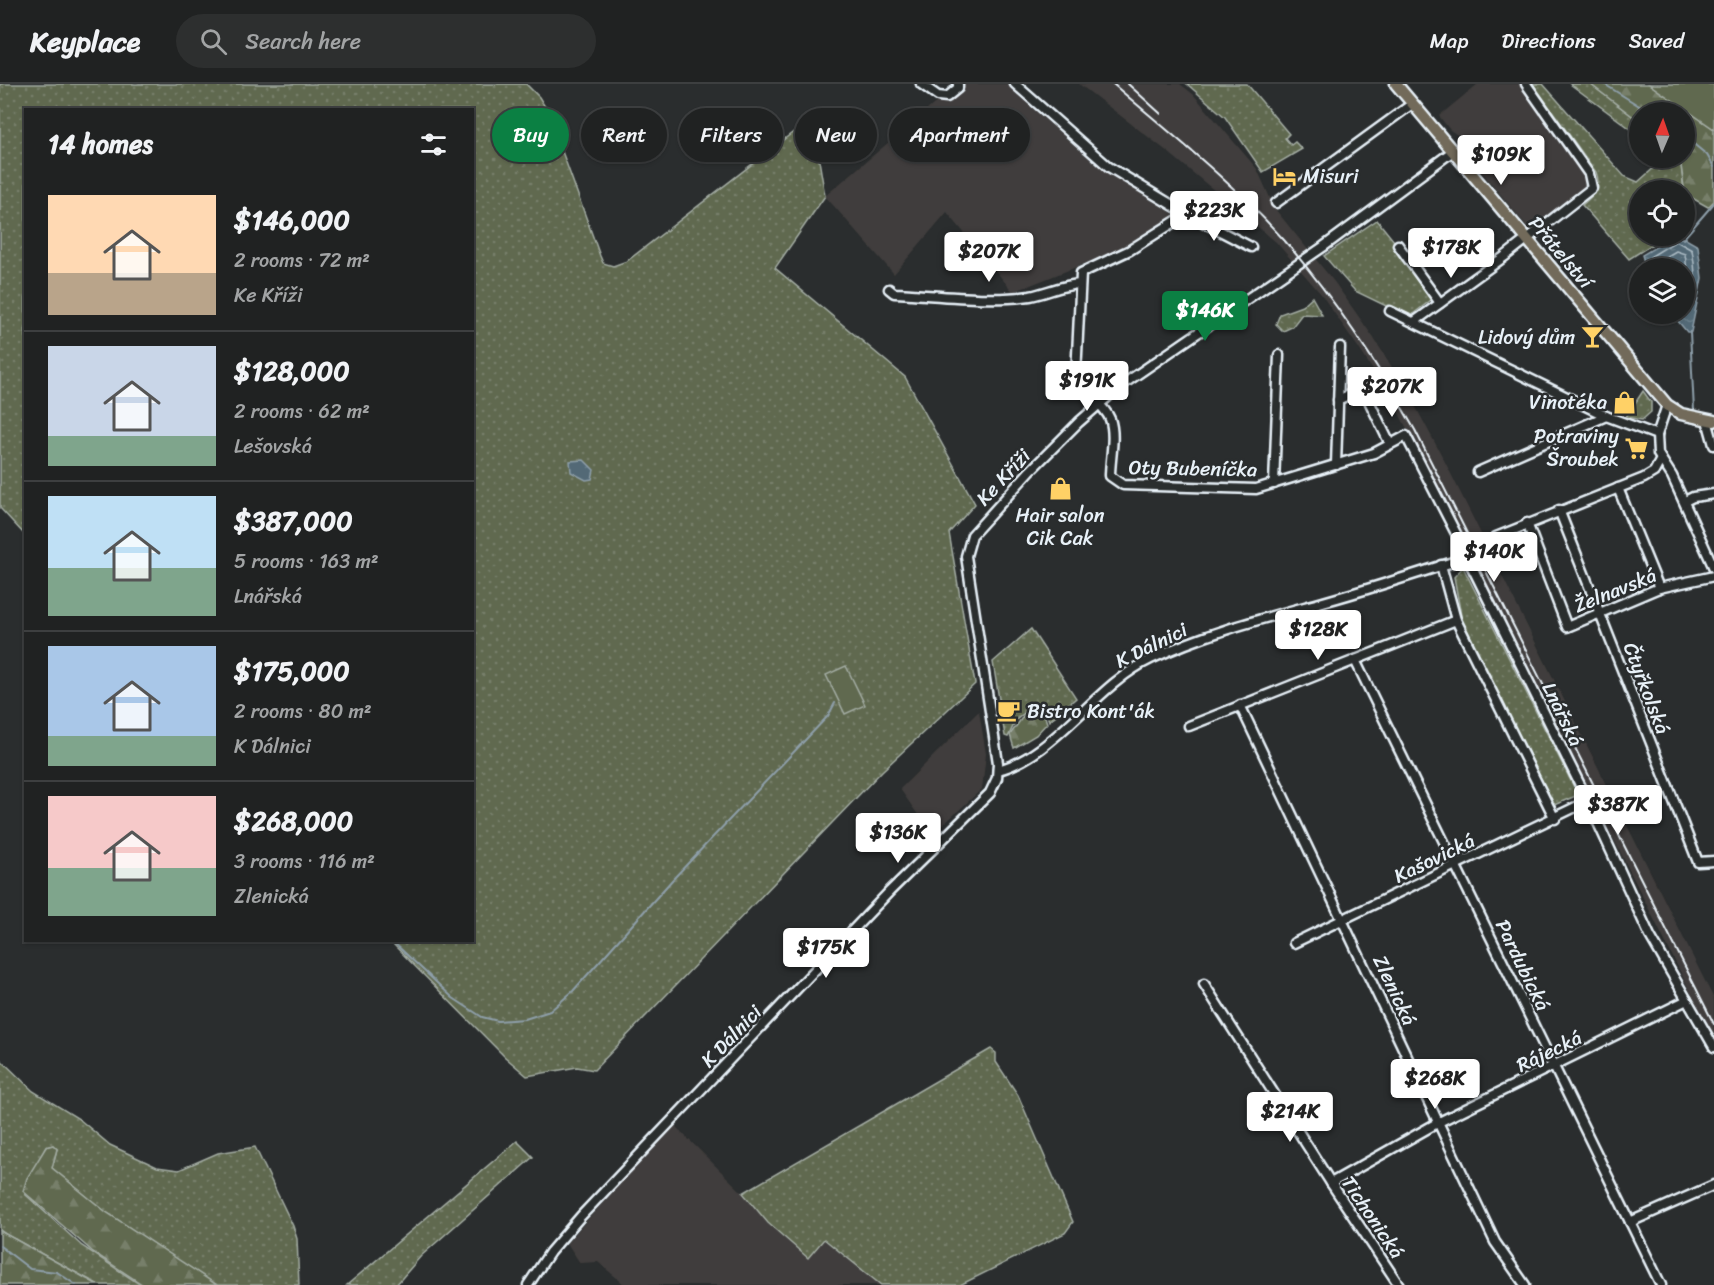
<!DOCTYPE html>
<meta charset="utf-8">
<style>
body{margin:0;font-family:Sriracha,sans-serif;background:#2d2f2f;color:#f1f3f6;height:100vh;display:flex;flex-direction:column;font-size:22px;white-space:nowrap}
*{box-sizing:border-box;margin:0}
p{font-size:20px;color:#a2a4a5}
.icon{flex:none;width:33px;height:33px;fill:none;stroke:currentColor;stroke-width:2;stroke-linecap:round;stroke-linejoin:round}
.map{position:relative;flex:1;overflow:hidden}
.drawer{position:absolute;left:24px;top:24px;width:450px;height:834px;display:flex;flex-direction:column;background:#202222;border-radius:0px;box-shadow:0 2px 4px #0004,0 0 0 2px #3d3f40}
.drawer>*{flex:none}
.banner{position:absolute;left:492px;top:24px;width:570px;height:54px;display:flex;gap:12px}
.needle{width:39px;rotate:2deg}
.controls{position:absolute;left:1629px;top:18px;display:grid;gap:12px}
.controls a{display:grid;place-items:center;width:66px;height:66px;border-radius:50%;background:#202222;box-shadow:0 2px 4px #0004,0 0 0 2px #3d3f40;font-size:30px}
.price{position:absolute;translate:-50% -51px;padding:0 14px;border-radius:6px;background:#fff;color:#222;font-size:20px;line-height:39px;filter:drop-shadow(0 2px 3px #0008)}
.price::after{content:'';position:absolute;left:50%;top:36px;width:18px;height:14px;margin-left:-9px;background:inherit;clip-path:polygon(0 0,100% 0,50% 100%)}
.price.active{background:#0b8043;color:#fff}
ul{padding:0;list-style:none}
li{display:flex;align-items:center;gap:18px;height:150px;padding:0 24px}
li+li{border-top:2px solid #3d3f40}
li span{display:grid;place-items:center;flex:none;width:168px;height:120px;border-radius:0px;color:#555}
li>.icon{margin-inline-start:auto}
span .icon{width:72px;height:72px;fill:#fffc;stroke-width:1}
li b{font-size:26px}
h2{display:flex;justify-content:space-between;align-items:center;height:72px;padding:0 24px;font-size:26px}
.chip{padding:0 21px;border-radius:27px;background:#202222;box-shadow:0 2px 4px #0004,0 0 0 2px #3d3f40;font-size:21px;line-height:54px}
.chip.active{background:#0b8043;color:#fff}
header{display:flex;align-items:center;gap:36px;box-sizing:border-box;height:84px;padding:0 30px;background:#202222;border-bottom:2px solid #3d3f40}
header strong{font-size:28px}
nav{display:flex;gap:33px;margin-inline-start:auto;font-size:21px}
.search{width:420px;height:54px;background:#2d2f2f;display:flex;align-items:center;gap:15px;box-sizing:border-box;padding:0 21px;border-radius:33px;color:#a2a4a5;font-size:22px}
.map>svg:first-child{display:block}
.built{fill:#403d3c}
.grass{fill:url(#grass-dots);stroke:#a4ada4;stroke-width:1.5}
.forest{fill:url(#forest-firs);stroke:#a4ada4;stroke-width:1.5}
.garden{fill:#606950;stroke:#a4ada4;stroke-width:1.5}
.water{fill:url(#water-ripples);stroke:#8e9faa;stroke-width:1.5}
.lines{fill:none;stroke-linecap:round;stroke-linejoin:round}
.shore{stroke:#acbbc4;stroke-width:1.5}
.stream{stroke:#8e9faa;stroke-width:2}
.minor-casing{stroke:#e8f1f8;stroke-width:13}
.major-casing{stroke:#e8f1f8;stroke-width:15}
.minor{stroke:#2a2d2e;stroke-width:8}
.major{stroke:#726b5a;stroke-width:10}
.rail{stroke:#e8f1f8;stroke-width:2}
.labels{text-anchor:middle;stroke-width:5;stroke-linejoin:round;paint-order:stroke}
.poi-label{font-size:20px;fill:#e8f1f8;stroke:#2a2d2e;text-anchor:end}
.street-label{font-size:20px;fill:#e8f1f8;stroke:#2a2d2e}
</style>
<header>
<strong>Keyplace</strong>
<div class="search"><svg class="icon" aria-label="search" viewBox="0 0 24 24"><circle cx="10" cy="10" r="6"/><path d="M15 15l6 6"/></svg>Search here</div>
<nav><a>Map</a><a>Directions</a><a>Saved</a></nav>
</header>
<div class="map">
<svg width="1714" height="1201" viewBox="0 0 1714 1201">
<defs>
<pattern id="grass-dots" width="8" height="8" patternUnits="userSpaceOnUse" patternTransform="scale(1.5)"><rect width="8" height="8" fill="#606950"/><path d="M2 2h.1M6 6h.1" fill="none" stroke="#777f6a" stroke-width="1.8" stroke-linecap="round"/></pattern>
<pattern id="forest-firs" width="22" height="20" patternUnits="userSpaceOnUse" patternTransform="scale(1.5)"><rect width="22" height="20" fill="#606950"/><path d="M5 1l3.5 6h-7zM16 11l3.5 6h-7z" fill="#777f6a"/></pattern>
<pattern id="water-ripples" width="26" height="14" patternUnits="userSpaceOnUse" patternTransform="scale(1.5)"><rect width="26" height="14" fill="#526976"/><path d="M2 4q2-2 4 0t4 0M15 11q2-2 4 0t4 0" fill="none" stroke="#6b7f8a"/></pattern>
</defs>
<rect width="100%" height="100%" fill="#2a2d2e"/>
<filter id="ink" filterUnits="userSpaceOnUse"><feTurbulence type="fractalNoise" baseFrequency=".0167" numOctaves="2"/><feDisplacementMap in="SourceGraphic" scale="12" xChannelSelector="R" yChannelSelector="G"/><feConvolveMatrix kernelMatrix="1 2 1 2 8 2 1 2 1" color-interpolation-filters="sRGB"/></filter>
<g filter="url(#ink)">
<g class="built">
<path d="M958,0h65l-8,9 82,72 78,50 -61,37 -101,40 -66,-80 -53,62 -69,-78z"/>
<path d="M1079,0h101l13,10 64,75 18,40 60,74 38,54 34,54 34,63 273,545v40l-289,-576 -33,-63 -34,-53 -37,-53 -45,-52 -108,-90z"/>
<path d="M1478,0h55l66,95 -4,15 -59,43 -65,-78 -9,-21 -12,-8 -11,-14z"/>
<path d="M979,627l7,43 -4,35 -50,46 -32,-46z"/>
<path d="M673,1040l70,69 25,30 40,35 15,-19 58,46h-256l-27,-23 -18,1 -13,-20z"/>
</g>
<g class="grass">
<path d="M0,0h526l13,13 8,13 53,146 3,7 10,3 14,-5 182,-141 4,4 12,72 -50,72 130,109 70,127 -26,29 26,151 -93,87 -288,299 -17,-3 -50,9 -22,-19 -115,-116 82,-1v-830h-446l-1,425 -25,-27z"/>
<path d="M1187,0h60l42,50 -4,4 6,7 4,-3 7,7 -39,23 -38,-55z"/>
<path d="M1533,0h10l81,92 14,6 27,-24h15l4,32h-44v46h25l-36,23 -47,-54c12,-10 20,-17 14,-33z"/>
<path d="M1570,0h20l49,37v14z"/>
<path d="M1377,136l21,26 -3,2 36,52 -22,17 -54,-26 -31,-35z"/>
<path d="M1312,213l10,18 -20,-1 -10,13 -9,4 -7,-7 4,-10 22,-8z"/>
<path d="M1643,307l8,11v10l-9,8 -16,-3z"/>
<path d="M1463,483l115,228 -24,10 -92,-184 -8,-44z"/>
<path d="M1031,545l45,69 -27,23 -5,-16 -9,-1 -19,16 -8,17 -3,-1 -12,-74z"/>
<path d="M991,965l5,4v9l22,33 55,127 -8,11 -105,52h-79l-57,-46 -16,19 -40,-35 -25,-30z"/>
<path d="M0,975l33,32 46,28 31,26 47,22 22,3 39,-17 37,-6 38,79 4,13 2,46h-82l-9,-5 -102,-68 -54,-44 5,-19 -4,-4 -7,2 -22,44 1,3 57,52 59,39h-42l-92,-50 -7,-5z"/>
<path d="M517,1057l16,16 -112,99 -25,29h-49z"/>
</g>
<g class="forest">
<path d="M1590,0h59l65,45v72l-6,6 -23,-13 -5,-36h4v-46h-44l-1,9z"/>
<path d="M1035,622l7,2 5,15 -11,12 -22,13 -4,-13 14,-20z"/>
<path d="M53,1061l4,4 -5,19 54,44 111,73h-74l-50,-33 -70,-61 4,-13 19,-31z"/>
<path d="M0,1147l98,54h-98z"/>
</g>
<g class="garden">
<path d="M1649,0h65v45z"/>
<path d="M846,582l19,39 -20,9 -19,-39z"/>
</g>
<g class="water">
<path d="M1671,154h13l14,8 4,32 -11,54h-4l-15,-18h12v-46h-38l-4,-13z"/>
<path d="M584,376l10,10 -2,9 -6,1 -15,-8 -1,-11z"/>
</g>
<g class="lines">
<g class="shore">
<path d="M1651,184l-1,-11 26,-16 16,9c4,22 6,47 -7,66l-5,-2"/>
<path d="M1659,184v-7l17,-10 9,3 3,24 -4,21"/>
</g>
<g class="stream">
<path d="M1604,0l45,28"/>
<path d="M1684,52l23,19 7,12"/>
<path d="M1683,155l31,-36"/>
<path d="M1690,248l4,79"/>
<path d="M391,856l62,58 29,19 16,4 27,-2 25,-8 23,-20 100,-112 155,-163 7,-13"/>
<path d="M0,1162l30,23 27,3 19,13"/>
</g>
<defs>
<g id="minor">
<path d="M921,0l17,12 9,1 11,-9v-4"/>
<path d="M1015,0l94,83 78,47 64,33"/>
<path d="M1276,119l136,-99"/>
<path d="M1187,130l-57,36 -49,23 -5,102c6,19 27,27 34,44 6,17 0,39 0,57l13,9 133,4 118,-36 32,-17 58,113 -2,10"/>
<path d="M1398,161l42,58"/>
<path d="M889,205l5,4c43,2 94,9 136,3 17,-3 31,-11 50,-12"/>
<path d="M1390,227l216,105 51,19"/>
<path d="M1414,238l90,-65 88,-69 -3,-14 -63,-90"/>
<path d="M1338,316l29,-14"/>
<path d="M1370,319l20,41"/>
<path d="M1667,321l-10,30 1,19 14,22 42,92"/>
<path d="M1707,336l7,25"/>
<path d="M1336,381l4,-118"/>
<path d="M1478,388l128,-56"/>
<path d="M1274,400l5,-129"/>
<path d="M1618,404l41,100"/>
<path d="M1685,417l8,-4 21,-3"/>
<path d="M1559,426l139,352 16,-1"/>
<path d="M1527,439l40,104 92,-39 55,-12"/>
<path d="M1496,453l148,-59 10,-6 6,-11"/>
<path d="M1462,475l9,6 117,236 62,135 64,111"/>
<path d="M1441,481l15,55 99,199"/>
<path d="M1355,576l306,625"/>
<path d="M1240,621l255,537 30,43"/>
<path d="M1189,642l267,-106"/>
<path d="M998,686c58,-15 96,-84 153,-111 54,-26 114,-41 172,-57 47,-13 93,-28 139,-43"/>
<path d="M1294,859l294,-142"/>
<path d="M1204,900l127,199 68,102"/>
<path d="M1331,1099l108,-61 248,-122"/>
<path d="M1630,1138l84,-37"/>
<path d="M528,1201l22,-33 31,-36 309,-325 100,-98 7,-15 1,-15 -32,-207 6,-21 58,-64 49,-49 40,-35 204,-140 130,-96"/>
</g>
<path id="major" d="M1396,0l271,321 14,9 33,7"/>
</defs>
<use href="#minor" class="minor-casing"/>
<use href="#major" class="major-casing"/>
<use href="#minor" class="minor"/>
<use href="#major" class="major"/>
<g class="rail">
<path d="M1113,0c58,50 119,98 171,156 51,59 93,123 131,190l299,594"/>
<path d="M1128,0l33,30"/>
</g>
</g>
</g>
<defs>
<symbol id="hotel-bare" viewBox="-9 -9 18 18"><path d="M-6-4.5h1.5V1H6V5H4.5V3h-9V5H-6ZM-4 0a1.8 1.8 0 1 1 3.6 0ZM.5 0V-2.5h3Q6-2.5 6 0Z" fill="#ffd166" stroke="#2a2d2e" stroke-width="2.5" paint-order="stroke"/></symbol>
<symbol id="bar-bare" viewBox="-9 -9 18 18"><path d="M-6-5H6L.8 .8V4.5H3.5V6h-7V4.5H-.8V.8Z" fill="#ffd166" stroke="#2a2d2e" stroke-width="2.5" paint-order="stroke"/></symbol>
<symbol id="shop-bare" viewBox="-9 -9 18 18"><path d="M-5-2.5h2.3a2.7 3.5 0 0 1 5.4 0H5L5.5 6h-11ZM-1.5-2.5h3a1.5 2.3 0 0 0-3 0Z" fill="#ffd166" stroke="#2a2d2e" stroke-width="2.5" paint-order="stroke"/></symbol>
<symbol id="supermarket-bare" viewBox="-9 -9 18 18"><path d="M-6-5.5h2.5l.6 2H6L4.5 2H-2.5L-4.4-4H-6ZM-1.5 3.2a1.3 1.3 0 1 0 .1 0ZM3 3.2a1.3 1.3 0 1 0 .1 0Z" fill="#ffd166" stroke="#2a2d2e" stroke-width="2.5" paint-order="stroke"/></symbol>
<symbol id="cafe-bare" viewBox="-9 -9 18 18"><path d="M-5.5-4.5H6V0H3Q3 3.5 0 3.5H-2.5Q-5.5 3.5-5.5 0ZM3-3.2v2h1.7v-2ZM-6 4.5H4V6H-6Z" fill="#ffd166" stroke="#2a2d2e" stroke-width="2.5" paint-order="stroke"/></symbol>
</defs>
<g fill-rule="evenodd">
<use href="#hotel-bare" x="1268" y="76" width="33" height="33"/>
<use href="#bar-bare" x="1576" y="236" width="33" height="33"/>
<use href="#shop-bare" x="1608" y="302" width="33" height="33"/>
<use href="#supermarket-bare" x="1620" y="348" width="33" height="33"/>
<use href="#shop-bare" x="1044" y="388" width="33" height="33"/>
<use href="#cafe-bare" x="992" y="610" width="33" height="33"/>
</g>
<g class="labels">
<g class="poi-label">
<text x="1303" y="99" text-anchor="start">Misuri</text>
<text x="1575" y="260">Lidový dům</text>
<text x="1607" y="325">Vinotéka</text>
<text x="1619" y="359">Potraviny<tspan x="1619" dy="23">Šroubek</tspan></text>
<text x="1060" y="438" text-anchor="middle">Hair salon<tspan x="1060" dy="23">Cik Cak</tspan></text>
<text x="1027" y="634" text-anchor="start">Bistro Kont'ák</text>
</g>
<g class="street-label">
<text transform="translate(1561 168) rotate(50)" y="7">Přátelství</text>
<text transform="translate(1193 384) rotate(1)" y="7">Oty Bubeníčka</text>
<text transform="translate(1003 393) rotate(-47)" y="7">Ke Kříži</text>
<text transform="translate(1615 506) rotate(-22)" y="7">Želnavská</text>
<text transform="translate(1151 561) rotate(-26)" y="7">K Dálnici</text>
<text transform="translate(1647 604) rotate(69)" y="7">Čtyřkolská</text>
<text transform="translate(1563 630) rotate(64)" y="7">Lnářská</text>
<text transform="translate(1434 774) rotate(-26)" y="7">Kašovická</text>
<text transform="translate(1523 881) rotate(64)" y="7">Pardubická</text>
<text transform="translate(1395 906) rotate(65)" y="7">Zlenická</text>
<text transform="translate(731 952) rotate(-46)" y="7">K Dálnici</text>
<text transform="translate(1549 967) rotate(-26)" y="7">Rájecká</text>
<text transform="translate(1373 1133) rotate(56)" y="7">Tichonická</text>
</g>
</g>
</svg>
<div class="controls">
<a><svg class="needle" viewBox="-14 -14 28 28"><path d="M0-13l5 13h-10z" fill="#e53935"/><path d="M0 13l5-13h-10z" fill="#a2a4a5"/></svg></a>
<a><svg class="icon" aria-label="locate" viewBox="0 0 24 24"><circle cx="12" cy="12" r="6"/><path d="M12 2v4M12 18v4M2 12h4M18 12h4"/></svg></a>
<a><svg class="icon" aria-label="layers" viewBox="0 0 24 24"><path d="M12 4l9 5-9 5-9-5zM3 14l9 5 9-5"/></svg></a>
</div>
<b class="price" style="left:1501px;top:102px">$109K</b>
<b class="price" style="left:1214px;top:158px">$223K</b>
<b class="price" style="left:1451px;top:195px">$178K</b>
<b class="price" style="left:989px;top:199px">$207K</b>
<b class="price active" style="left:1205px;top:258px">$146K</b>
<b class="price" style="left:1087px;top:328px">$191K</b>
<b class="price" style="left:1392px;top:334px">$207K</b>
<b class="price" style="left:1494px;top:499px">$140K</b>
<b class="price" style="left:1318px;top:577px">$128K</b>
<b class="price" style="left:1618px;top:752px">$387K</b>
<b class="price" style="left:898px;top:780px">$136K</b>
<b class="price" style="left:826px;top:895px">$175K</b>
<b class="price" style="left:1435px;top:1026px">$268K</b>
<b class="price" style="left:1290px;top:1059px">$214K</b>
<div class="banner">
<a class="chip active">Buy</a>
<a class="chip">Rent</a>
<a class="chip">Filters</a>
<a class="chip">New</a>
<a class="chip">Apartment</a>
</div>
<section class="drawer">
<h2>14 homes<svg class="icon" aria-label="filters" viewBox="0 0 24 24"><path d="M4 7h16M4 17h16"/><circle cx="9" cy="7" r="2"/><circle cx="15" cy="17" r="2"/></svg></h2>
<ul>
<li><span style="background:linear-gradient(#ffd9b3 65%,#b9a48a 0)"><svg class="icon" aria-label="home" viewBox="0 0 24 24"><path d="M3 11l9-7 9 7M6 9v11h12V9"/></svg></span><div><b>$146,000</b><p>2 rooms · 72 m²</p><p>Ke Kříži</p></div></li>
<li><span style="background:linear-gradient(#c9d6e8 75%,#7fa58c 0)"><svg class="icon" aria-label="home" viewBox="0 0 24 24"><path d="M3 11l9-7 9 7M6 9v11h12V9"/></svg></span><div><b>$128,000</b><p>2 rooms · 62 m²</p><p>Lešovská</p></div></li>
<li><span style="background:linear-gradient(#bfe0f5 60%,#7fa58c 0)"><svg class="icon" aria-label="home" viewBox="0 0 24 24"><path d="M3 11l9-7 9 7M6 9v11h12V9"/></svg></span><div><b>$387,000</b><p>5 rooms · 163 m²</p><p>Lnářská</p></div></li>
<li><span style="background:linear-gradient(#a9c7e8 75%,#7fa58c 0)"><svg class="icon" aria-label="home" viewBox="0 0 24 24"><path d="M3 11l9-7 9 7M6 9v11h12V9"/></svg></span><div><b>$175,000</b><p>2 rooms · 80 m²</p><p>K Dálnici</p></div></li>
<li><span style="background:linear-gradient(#f6c9c9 60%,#7fa58c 0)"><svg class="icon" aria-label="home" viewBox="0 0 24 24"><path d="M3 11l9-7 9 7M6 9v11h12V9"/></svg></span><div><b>$268,000</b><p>3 rooms · 116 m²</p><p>Zlenická</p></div></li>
</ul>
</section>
</div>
